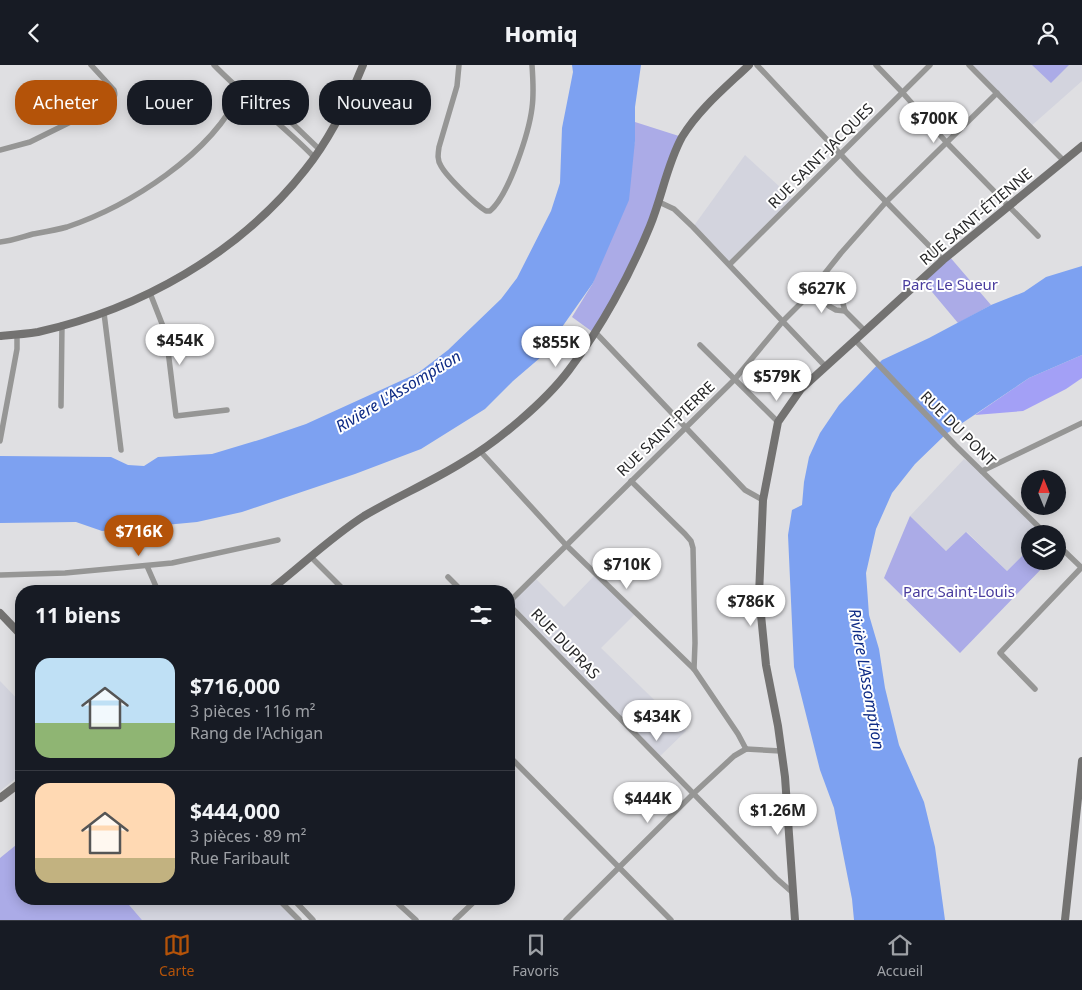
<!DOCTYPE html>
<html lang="fr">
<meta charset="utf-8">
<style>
body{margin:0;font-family:"Noto Sans",sans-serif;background:#242831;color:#f1f3f6;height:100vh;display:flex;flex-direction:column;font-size:19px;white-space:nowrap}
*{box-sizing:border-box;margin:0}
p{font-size:16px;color:#9ea1a6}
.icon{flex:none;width:28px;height:28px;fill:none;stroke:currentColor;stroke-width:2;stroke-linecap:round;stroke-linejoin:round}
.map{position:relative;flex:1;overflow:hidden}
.details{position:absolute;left:15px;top:520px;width:500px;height:320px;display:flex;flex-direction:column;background:#171b24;border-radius:20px;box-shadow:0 2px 12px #0003}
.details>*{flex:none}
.guide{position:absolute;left:15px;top:15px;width:500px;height:45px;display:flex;gap:10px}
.needle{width:32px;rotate:359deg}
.buttons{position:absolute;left:1021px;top:405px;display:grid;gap:10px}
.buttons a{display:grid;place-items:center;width:45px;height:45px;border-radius:50%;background:#171b24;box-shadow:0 2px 12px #0003;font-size:25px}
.price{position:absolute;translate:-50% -42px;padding:0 11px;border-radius:18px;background:#fff;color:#222;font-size:16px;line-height:32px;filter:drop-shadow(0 1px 2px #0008)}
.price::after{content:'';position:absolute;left:50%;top:30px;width:15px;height:11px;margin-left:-8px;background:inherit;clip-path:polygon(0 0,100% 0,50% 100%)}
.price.selected{background:#b45309;color:#fff}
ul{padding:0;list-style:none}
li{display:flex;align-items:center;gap:15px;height:125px;padding:0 20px}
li+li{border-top:1px solid #363941}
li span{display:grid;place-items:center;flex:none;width:140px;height:100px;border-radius:15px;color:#555}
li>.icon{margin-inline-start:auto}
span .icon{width:60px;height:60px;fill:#fffc;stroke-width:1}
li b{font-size:21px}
h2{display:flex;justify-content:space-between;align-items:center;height:60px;padding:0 20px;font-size:21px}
.tag{padding:0 18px;border-radius:20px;background:#171b24;box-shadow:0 2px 12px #0003;font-size:18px;line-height:45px}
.tag.selected{background:#b45309;color:#fff}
header{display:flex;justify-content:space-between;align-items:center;height:65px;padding:0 20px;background:#171b24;font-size:22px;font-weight:800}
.tab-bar{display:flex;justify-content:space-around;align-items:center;height:70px;border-top:1px solid #363941;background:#171b24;font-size:14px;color:#9ea1a6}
.tab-bar a{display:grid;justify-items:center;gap:2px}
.tab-bar .selected{color:#b45309}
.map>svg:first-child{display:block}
.built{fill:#d3d4de}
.green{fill:#ababe7}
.forest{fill:#a3a0f6}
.water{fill:#7da1f1}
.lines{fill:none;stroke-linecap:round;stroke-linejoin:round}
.street{stroke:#969695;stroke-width:5.5}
.secondary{stroke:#737271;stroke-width:8}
.labels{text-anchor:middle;stroke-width:4;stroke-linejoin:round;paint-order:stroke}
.street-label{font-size:15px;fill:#272728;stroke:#fff}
.park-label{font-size:15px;fill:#493c9e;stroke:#fff}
.water-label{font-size:16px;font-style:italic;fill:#0e2b85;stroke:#fff}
</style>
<header><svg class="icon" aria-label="back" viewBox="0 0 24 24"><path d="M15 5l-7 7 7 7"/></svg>Homiq<svg class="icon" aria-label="person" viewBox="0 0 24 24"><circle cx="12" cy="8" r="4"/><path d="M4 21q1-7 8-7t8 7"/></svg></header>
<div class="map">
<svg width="1082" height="855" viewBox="0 0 1082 855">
<rect width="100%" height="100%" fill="#dfdfe2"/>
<g class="built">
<path d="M969,0h113v16l-52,46z"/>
<path d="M745,90l49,45 -64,64 -37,-37z"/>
<path d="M964,394l18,12 63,63h-15v14l-23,23 -40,-39 -21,19 -36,-35z"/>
<path d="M596,509l40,39 -35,35 85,83 -28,27 -149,-156 25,-25 30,30z"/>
<path d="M0,616l21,22v71l-21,17z"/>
<path d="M124,834h154l21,21h-157z"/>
</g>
<g class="green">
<path d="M1032,0h37l-18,18z"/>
<path d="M635,57l47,15 -33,91 -55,105 -22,-16 21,-34 42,-142z"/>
<path d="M949,191l42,49 -33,18 -36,-43z"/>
<path d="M910,451l36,35 20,-19 41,39 23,-23v13h19l-89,92 -76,-75z"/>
<path d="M21,776v58h103l18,21h-142v-62z"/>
</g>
<path class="forest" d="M1082,290v23l-16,11 -43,22 -48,4 54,-37z"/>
<g class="water">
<path d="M572,0h69l-6,42v34l-6,59 -36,83 -52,74 -28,24 -28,28 -64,40 -66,25 -113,38 -45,10 -95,9 -26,-9 -76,1v-67l111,1 17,8 16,1 14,-9 54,-3 50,-15 44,-15 112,-51 30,-23 53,-51 16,-21 34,-67 9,-28 2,-55 11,-56z"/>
<path d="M1082,201v89l-53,23 -83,56 -31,30 -23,29 -16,36 -10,44 3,42 10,34 6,39 14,57 25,57 11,45 10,73h-91l-2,-21 -18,-91 -14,-38 -26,-103 -6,-132 4,-25 10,-5 2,-23 5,-25 11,-24 19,-28 43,-45 47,-22 62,-33 33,-13 22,-15z"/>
</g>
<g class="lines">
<g class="street">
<path d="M214,0c32,33 68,59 100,92"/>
<path d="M459,0l-2,21 -18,61c-1,7 -2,13 2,19 6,11 35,39 45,45h4c19,-16 39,-79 42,-103 2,-14 1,-29 0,-43"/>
<path d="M757,0l101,108 85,87"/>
<path d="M876,0l26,27 45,51 91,93"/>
<path d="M969,0l95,96"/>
<path d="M240,27l17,2 14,9 48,46"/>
<path d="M0,85l30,-8 79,-39c5,-5 7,-7 5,-13l-23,-25"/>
<path d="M659,137l15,7 19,18 133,140"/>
<path d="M0,177c11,-1 22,-5 33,-8 11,-2 23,-4 34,-7 62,-21 145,-73 173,-135"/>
<path d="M730,199l200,-199"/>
<path d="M822,212l19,19 4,15"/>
<path d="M811,225l18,16 7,4 9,1 20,20"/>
<path d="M150,228l16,41 10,82 51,-6"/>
<path d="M104,248l17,137"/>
<path d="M595,267l150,158 18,10"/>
<path d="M855,275l100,105 91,89"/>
<path d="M700,280l78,77"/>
<path d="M61,341l1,-81"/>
<path d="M0,376l17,-92v-15"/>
<path d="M480,386l86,94 128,124 44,65 8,15"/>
<path d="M982,406l100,-48"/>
<path d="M631,416l54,53 6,7 2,7 2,95 -1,26"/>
<path d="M1058,480l24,23"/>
<path d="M311,492l34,34"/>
<path d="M147,501l11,25"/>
<path d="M1,510l64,-2 107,-10 106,-23"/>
<path d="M448,512l14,14"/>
<path d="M509,537l225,-222 49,-59 19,-19 39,-49 45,-51 111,-109"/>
<path d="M509,540l267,273 17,15"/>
<path d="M1035,624l-35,-36 81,-85"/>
<path d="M746,684l35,2"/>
<path d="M509,691l162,164"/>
<path d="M278,834l21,21"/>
<path d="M293,834l20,21"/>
<path d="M393,834l23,21"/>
<path d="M455,855l22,-21"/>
<path d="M566,855l127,-126 41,-38 12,-7"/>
</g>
<g class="secondary">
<path d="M0,271c12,-1 25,-2 38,-4 102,-23 201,-78 267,-162 25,-31 43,-68 58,-105"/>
<path d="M269,526c31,-24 62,-54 95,-75 32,-19 67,-34 99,-54 34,-20 82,-60 106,-92 32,-42 61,-95 81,-144 12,-29 17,-62 32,-89 17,-28 44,-50 67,-72"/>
<path d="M0,548l21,22"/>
<path d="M0,733l21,-16"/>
<path d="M795,855l-10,-143 -7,-51 -12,-61 -7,-70 4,-95 15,-78 23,-33 64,-58 78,-71 139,-114"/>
<path d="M1065,855l17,-159"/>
</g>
</g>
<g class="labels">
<g class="street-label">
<text transform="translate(821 91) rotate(-45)" y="5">RUE SAINT-JACQUES</text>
<text transform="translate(976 152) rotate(-40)" y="5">RUE SAINT-ÉTIENNE</text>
<text transform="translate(666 364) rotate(-44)" y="5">RUE SAINT-PIERRE</text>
<text transform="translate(958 364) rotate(45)" y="5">RUE DU PONT</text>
<text transform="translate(565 579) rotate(46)" y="5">RUE DUPRAS</text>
</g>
<g class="park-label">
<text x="950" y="225">Parc Le Sueur</text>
<text x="959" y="532">Parc Saint-Louis</text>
</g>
<g class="water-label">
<text transform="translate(398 326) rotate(-31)" y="6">Rivière L'Assomption</text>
<text transform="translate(867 614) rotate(80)" y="6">Rivière L'Assomption</text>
</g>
</g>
</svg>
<div class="buttons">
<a><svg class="needle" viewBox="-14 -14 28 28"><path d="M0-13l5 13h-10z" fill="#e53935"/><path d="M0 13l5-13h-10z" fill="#9ea1a6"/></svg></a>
<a><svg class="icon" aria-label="layers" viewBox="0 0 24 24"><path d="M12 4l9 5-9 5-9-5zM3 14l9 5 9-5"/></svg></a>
</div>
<b class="price" style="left:934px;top:79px">$700K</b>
<b class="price" style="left:822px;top:249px">$627K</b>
<b class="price" style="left:180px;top:301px">$454K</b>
<b class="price" style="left:556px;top:303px">$855K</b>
<b class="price" style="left:777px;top:337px">$579K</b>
<b class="price selected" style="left:139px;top:492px">$716K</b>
<b class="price" style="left:627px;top:525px">$710K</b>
<b class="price" style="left:751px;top:562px">$786K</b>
<b class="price" style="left:657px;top:677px">$434K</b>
<b class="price" style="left:648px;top:759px">$444K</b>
<b class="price" style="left:778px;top:771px">$1.26M</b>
<div class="guide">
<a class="tag selected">Acheter</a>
<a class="tag">Louer</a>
<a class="tag">Filtres</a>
<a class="tag">Nouveau</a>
</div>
<section class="details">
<h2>11 biens<svg class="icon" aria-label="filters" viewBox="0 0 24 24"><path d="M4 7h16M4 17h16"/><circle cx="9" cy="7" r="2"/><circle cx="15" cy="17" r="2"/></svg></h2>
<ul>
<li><span style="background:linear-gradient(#bfe0f5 65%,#8fb573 0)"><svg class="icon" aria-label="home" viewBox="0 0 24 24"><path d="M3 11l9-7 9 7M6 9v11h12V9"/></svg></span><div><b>$716,000</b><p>3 pièces · 116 m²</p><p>Rang de l'Achigan</p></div></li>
<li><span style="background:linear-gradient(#ffd9b3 75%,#c2b280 0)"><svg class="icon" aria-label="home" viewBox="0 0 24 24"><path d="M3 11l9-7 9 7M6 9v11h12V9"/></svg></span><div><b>$444,000</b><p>3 pièces · 89 m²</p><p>Rue Faribault</p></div></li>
</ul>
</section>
</div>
<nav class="tab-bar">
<a class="selected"><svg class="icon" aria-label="map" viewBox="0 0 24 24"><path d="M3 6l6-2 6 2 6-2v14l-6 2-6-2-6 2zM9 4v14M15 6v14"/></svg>Carte</a>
<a><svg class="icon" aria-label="saved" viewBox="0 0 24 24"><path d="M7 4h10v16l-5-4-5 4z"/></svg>Favoris</a>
<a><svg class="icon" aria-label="home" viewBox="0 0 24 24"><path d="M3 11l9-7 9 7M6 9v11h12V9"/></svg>Accueil</a>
</nav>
